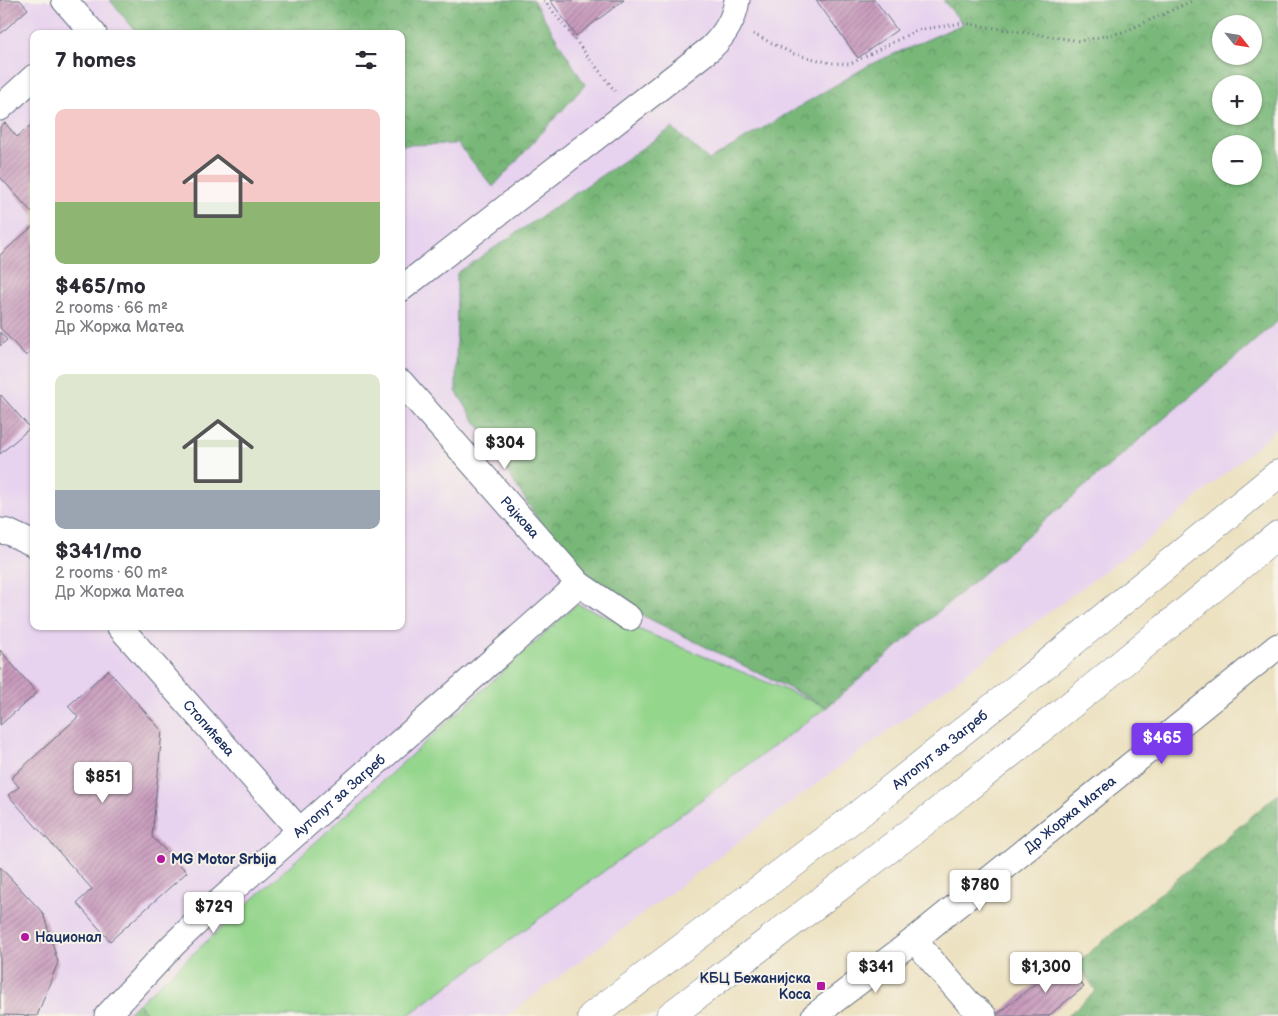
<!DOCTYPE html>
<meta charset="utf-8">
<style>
body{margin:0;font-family:"Balsamiq Sans",sans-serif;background:#f7f7f7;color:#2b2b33;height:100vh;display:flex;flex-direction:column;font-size:19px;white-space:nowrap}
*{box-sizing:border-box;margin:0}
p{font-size:16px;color:#7c7c81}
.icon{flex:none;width:28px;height:28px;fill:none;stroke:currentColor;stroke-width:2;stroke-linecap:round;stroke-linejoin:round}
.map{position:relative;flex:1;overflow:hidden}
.sheet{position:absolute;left:30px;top:30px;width:375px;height:600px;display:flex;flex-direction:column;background:#fff;border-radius:10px;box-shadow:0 1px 4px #0004}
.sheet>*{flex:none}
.needle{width:32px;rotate:120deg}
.tools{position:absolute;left:1212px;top:15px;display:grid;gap:10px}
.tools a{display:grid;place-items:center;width:50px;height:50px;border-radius:50%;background:#fff;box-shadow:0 1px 4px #0004;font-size:25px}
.price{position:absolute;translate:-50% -42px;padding:0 11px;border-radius:5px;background:#fff;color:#222;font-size:16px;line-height:32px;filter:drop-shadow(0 1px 2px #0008)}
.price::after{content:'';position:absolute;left:50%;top:30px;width:15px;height:11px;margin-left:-8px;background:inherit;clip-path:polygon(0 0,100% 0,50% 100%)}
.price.selected{background:#7c3aed;color:#fff}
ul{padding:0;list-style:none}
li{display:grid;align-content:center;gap:10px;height:265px;padding:0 25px}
li span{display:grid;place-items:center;height:155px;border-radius:10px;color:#555}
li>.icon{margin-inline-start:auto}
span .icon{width:90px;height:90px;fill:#fffc;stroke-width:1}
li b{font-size:21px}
h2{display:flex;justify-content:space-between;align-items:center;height:60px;padding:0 25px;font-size:21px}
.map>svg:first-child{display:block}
.built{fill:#e7d2ef;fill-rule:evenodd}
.green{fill:#95d68d;stroke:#588276}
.forest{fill:url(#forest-crowns);stroke:#4a736b;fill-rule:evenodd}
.building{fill:url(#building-hatch)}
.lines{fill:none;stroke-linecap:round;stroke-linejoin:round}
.minor-casing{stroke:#646d80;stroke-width:27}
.highway-casing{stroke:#646d80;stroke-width:29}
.path{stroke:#646d80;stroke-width:3;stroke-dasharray:1 4;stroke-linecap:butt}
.minor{stroke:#fff;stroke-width:25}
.highway{stroke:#fff;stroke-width:28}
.poi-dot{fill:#b5179e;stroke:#f7f3e8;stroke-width:2}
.labels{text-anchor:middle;stroke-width:4;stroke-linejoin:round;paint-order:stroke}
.street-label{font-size:14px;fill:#1b2f5e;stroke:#f7f3e8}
.poi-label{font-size:14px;font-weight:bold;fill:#1b2f5e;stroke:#f7f3e8;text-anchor:start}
</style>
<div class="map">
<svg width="1278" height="1016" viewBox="0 0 1278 1016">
<defs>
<pattern id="forest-crowns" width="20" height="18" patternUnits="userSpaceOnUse" patternTransform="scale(1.25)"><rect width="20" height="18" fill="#78b778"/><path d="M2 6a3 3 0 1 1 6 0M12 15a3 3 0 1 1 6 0" fill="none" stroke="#629566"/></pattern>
<pattern id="building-hatch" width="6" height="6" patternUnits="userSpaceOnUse" patternTransform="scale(1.25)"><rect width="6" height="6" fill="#c89abc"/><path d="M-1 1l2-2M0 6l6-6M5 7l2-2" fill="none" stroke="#a27e9c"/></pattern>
</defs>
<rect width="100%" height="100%" fill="#f7f3e8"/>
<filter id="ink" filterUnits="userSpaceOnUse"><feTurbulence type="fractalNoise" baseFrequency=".02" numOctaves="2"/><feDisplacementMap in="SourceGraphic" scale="10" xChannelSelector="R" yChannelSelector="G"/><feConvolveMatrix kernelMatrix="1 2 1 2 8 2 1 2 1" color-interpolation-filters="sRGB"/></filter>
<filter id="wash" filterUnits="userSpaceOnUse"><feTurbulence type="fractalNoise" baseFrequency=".0096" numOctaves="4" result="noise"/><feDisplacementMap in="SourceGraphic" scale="20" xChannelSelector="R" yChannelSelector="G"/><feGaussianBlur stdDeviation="1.12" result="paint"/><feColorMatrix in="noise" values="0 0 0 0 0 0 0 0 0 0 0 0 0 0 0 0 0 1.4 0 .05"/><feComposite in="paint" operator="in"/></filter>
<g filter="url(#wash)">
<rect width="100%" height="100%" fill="#ece1c0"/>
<path class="built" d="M0,0h1278v428l-127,109 -385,284 -259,195h-507zM1221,24h33v32h-33zM34,34h367v592h-367zM1221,84h33v32h-33zM1221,144h33v32h-33z"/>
<path class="green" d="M577,604l250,103 -420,309h-258l-10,-13z"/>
<g class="forest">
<path d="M110,0h423l52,85 -92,102 -35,-43 -57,1v-111h-263z"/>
<path d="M943,0h335v321l-451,386 -248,-123 -123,-193 1,-118 215,-145 37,32 162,-96 92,-40zM1221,24h33v32h-33zM1221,84h33v32h-33zM1221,144h33v32h-33z"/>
<path d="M1278,794v222h-211l29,-25 -19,-28z"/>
<path d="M138,1003l11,13h-24z"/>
</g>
<g id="blocks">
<g class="building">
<path d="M0,0h20l8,9 -28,25z"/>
<path d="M550,0h74l-48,36z"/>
<path d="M816,0h59l22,30 -39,28z"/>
<path d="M34,122v93l-34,-38v-50l5,-4 12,14z"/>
<path d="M34,225v124l-8,7 -26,-28v-73z"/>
<path d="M0,332l7,8 -7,6z"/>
<path d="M1,395l29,33 -30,26v-58z"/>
<path d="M0,650l37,43 -37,32z"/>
<path d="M108,670l54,61 -10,106 35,35 -77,69 -33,-38 15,-14 -84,-94 11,-8 -8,-9 67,-61 -10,-11z"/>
<path d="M0,867l43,46 15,49 -21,54 -37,-1z"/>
<path d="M1063,961l21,26 -36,29h-53z"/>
</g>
</g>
</g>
<g filter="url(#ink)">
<use href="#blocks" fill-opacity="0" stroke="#646d80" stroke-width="1"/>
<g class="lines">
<defs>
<g id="minor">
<path d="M64,0l30,34"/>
<path d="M0,108l34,-31"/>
<path d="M401,289l310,-241c14,-14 23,-28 26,-48"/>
<path id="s1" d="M401,382l178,202 50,34"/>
<path d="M0,531l8,1 26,12"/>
<path id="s2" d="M119,626l181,205"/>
<path d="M914,940l53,61 17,15"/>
<path id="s3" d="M107,1016l66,-71 39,-37 367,-324"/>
<path id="s4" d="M814,1016l100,-76 364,-294"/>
</g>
<g id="highway">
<path id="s5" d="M592,1016l267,-202 158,-126 261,-214"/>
<path d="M670,1016l257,-196 165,-132 186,-153"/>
</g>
</defs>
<use href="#minor" class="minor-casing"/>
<use href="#highway" class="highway-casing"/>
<g class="path">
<path d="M544,0l71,91"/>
<path d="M753,34l41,20 37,9 19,1 67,-34 46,-7 117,18 44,-9 70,-32"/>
</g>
<use href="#minor" class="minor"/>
<use href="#highway" class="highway"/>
</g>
</g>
<g class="poi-dot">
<circle cx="161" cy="859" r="5"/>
<circle cx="25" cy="937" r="5"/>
<rect x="816" y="981" width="10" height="10" rx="2.5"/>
</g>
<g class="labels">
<g class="street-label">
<text dy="5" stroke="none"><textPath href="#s1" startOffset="180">Рајкова</textPath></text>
<text dy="5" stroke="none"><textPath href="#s2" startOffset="136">Стопићева</textPath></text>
<text dy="5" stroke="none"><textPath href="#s5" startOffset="438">Аутопут за Загреб</textPath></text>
<text dy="5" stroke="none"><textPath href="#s3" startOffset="320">Аутопут за Загреб</textPath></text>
<text dy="5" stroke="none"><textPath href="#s4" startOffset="326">Др Жоржа Матеа</textPath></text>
</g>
<g class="poi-label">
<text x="171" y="864">MG Motor Srbija</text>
<text x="35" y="942">Национал</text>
<text x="811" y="983" text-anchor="end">КБЦ Бежанијска<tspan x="811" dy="16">Коса</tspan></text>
</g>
</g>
</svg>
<div class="tools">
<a><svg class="needle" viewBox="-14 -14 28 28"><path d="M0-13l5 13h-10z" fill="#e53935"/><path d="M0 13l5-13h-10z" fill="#7c7c81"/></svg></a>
<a>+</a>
<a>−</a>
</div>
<b class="price" style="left:505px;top:470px">$304</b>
<b class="price selected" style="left:1162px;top:765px">$465</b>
<b class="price" style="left:103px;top:804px">$851</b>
<b class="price" style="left:980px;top:912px">$780</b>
<b class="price" style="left:214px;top:934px">$729</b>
<b class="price" style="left:876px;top:994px">$341</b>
<b class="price" style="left:1046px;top:994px">$1,300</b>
<section class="sheet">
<h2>7 homes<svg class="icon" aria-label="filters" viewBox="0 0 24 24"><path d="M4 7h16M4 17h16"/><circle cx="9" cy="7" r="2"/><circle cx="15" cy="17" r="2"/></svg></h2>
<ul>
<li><span style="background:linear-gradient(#f6c9c9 60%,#8fb573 0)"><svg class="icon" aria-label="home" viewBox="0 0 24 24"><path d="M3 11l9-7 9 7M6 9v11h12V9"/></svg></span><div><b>$465/mo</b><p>2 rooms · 66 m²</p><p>Др Жоржа Матеа</p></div></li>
<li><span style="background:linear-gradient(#dfe7d0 75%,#9aa5b1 0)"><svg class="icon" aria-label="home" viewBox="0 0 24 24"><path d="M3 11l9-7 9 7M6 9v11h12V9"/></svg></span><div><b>$341/mo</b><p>2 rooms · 60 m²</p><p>Др Жоржа Матеа</p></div></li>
</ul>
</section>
</div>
